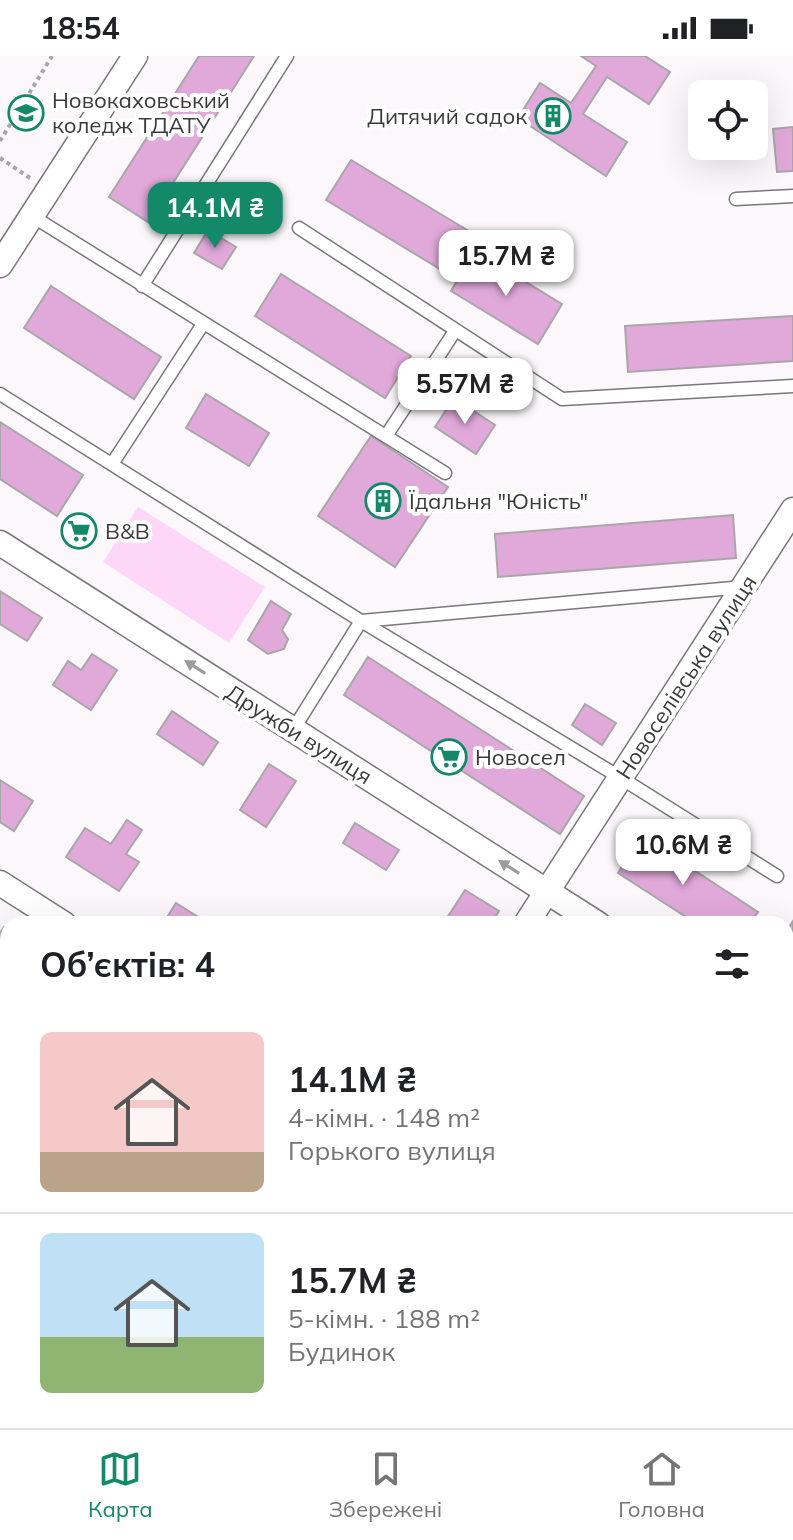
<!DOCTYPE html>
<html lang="uk">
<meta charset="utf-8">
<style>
body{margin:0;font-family:Mulish,sans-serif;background:#f6f6f6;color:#202124;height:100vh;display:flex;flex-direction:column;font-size:30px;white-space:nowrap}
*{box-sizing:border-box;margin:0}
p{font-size:26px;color:#757577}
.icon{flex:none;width:44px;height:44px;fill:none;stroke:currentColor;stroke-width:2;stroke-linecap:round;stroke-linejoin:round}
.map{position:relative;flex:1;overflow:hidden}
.sheet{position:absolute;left:0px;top:860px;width:794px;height:512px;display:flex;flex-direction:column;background:#fff;border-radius:24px 24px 0 0;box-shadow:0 8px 32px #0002}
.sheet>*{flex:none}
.buttons{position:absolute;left:688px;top:24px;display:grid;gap:16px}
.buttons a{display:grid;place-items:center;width:80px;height:80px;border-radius:12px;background:#fff;box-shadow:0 8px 32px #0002;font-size:40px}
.price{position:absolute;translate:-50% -68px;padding:0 18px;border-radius:16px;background:#fff;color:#222;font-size:26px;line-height:52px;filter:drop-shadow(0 2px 4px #0008)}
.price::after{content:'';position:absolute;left:50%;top:48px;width:24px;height:18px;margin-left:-12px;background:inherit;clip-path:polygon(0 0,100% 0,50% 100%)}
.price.current{background:#13896a;color:#fff}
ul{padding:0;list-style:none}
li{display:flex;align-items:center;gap:24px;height:200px;padding:0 40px}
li+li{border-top:2px solid #e0e0e0}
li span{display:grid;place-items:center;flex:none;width:224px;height:160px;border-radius:12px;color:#555}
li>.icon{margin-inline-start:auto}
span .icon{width:96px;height:96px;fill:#fffc;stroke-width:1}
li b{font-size:34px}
h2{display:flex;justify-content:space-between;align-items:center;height:96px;padding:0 40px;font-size:34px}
.status{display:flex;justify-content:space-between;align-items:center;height:56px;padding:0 40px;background:#fff;direction:ltr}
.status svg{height:22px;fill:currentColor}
.dock{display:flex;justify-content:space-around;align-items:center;height:112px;border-top:2px solid #e0e0e0;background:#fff;font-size:22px;color:#757577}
.dock a{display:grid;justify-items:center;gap:4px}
.dock .current{color:#13896a}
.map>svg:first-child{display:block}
.green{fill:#fdd6f8}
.building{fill:#e1a9da;stroke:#a9a6a9;stroke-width:2}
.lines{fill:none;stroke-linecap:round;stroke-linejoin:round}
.service-casing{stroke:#7a777a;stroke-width:15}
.minor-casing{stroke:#7a777a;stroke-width:27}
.path{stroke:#a7a5a7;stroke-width:4;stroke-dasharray:4 4;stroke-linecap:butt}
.service{stroke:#fff;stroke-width:12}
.minor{stroke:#fff;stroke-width:24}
.oneway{fill:#9d9c9d}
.labels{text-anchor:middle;stroke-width:8;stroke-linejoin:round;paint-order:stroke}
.poi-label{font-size:22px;fill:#3b3a3b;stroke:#fff;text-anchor:start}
.street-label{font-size:22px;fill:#3b3a3b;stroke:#fff}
</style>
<div class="status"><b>18:54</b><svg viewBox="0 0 49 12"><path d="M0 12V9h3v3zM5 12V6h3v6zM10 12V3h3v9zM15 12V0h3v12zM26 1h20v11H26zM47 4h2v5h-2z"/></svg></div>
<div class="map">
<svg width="793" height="1372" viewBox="0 0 793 1372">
<rect width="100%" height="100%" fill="#fbf7fa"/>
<path class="green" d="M138,451l127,80 -36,56 -126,-81z"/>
<g class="building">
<path d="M199,0h55l-106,166 -39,-25z"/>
<path d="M581,0h64l25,16 -21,32 -42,-27 -24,37 44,28 -21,34 -88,-58 22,-35 31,20 25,-37z"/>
<path d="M793,71v44l-16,1 -4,-43z"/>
<path d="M351,104l131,79 -24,41 -132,-80z"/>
<path d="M208,174l28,17 -14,22 -28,-16z"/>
<path d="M475,195l87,53 -24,40 -87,-53z"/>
<path d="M281,218l130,82 -26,42 -130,-82z"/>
<path d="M51,230l110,71 -27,42 -110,-71z"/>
<path d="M793,260v45l-165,11 -3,-46z"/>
<path d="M206,338l63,39 -20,33 -63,-38z"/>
<path d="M454,342l41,27 -19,29 -41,-27z"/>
<path d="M0,366l83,53 -26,41 -57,-37z"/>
<path d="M371,380l77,51 -53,80 -77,-51z"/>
<path d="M733,459l3,43 -238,19 -3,-43z"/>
<path d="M0,535l42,27 -15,23 -27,-17z"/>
<path d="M271,545l20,13 -9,16 6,9 -4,10 -16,5 -20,-14z"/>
<path d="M92,598l25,16 -26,40 -38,-25 15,-24 13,9z"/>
<path d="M368,601l216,139 -24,38 -216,-139z"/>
<path d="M585,648l31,19 -14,22 -30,-20z"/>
<path d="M172,655l46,31 -15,23 -46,-31z"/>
<path d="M269,708l27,17 -30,46 -26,-17z"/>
<path d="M0,724l33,21 -19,30 -14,-9z"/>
<path d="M127,764l15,10 -16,24 13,8 -20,29 -53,-34 19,-29 26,16z"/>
<path d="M355,767l44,27 -13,20 -43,-27z"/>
<path d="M642,780l116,76 -8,12h-53l-79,-51z"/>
<path d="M465,834l34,21 -8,13h-35l-9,-6z"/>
<path d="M176,847l27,17 -2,4h-38z"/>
<path d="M793,865v76l-7,-5v-60z"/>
<path d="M4,871l4,2v37l-8,-5v-28z"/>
<path d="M786,1042l7,5v17l-7,10z"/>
<path d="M786,1236l7,4v33l-7,-4z"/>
<path d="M421,1364h22l8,5 -2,3h-27l-5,-3z"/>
<path d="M454,1364h42l13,8h-54l-4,-3z"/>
</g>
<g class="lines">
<defs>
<g id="service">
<path d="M736,143l57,-3"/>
<path d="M32,160l413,257"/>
<path d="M299,172l263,171 231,-13"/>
<path d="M142,230l145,-230"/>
<path d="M0,338l361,227 260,157 156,98"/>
<path d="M386,380l69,-105"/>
<path d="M112,408l91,-140"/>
<path d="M293,674l68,-109 383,-34"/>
</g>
<g id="minor">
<path d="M0,209l135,-209"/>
<path d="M0,487l598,381"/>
<path d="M0,827l64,41"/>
<path d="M526,868l267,-414"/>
<path d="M786,989l7,5"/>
<path d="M0,1163l8,5"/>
<path d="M786,1330l7,5"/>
<path d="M312,1364l12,8"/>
<path d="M198,1372l5,-8"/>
</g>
</defs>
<use href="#service" class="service-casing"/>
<use href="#minor" class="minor-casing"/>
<g class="path">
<path d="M0,85l52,-85"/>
<path d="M0,102l30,20"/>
</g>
<use href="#service" class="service"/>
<use href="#minor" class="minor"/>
</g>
<defs><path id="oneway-solid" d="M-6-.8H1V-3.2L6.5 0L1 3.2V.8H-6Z" transform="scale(2)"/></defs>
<g class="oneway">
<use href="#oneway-solid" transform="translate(195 611) rotate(-148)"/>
<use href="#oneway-solid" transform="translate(509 811) rotate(-148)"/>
</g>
<defs>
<symbol id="university-ring" viewBox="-11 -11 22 22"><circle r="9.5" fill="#fff" stroke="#13896a" stroke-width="1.5"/><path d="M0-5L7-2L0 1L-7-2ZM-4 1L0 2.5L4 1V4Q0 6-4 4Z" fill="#13896a"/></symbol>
<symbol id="building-ring" viewBox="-11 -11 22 22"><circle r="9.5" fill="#fff" stroke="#13896a" stroke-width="1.5"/><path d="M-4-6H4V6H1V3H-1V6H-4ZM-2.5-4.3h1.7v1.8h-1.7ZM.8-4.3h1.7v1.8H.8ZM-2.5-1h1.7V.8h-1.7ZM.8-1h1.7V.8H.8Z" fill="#13896a"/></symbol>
<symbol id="supermarket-ring" viewBox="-11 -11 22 22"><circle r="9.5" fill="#fff" stroke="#13896a" stroke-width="1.5"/><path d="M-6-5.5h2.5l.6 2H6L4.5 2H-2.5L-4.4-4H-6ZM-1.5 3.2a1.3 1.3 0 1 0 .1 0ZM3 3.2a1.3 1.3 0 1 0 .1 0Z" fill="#13896a"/></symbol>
</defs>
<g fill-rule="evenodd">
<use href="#university-ring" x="6" y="37" width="40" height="40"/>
<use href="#building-ring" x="533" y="40" width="40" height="40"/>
<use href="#building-ring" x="363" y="425" width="40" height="40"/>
<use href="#supermarket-ring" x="59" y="455" width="40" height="40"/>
<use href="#supermarket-ring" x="429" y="681" width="40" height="40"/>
</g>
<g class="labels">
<g class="poi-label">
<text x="52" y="52">Новокаховський<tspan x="52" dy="25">коледж ТДАТУ</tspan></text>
<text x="527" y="68" text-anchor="end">Дитячий садок</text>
<text x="409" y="453">Їдальня "Юність"</text>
<text x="105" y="483">В&amp;В</text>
<text x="475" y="709">Новосел</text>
</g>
<g class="street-label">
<text transform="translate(686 621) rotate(-57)" y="8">Новоселівська вулиця</text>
<text transform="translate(299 678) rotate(32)" y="8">Дружби вулиця</text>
</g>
</g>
</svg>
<div class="buttons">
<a><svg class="icon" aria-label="locate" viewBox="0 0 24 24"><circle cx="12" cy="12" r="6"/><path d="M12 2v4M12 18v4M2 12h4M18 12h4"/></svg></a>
</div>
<b class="price current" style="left:215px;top:194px">14.1M ₴</b>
<b class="price" style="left:506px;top:242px">15.7M ₴</b>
<b class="price" style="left:465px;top:370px">5.57M ₴</b>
<b class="price" style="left:683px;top:831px">10.6M ₴</b>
<section class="sheet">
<h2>Об’єктів: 4<svg class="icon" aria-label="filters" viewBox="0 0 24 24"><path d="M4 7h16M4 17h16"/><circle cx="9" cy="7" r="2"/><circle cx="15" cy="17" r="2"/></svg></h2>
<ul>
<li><span style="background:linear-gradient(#f6c9c9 75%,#b9a48a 0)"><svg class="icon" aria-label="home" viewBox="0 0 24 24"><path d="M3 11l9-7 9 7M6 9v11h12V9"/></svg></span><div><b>14.1M ₴</b><p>4-кімн. · 148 m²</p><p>Горького вулиця</p></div></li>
<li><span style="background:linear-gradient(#bfe0f5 65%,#8fb573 0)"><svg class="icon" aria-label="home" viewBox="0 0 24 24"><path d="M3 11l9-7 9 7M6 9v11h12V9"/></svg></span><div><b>15.7M ₴</b><p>5-кімн. · 188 m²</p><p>Будинок</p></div></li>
</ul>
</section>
</div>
<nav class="dock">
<a class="current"><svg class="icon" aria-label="map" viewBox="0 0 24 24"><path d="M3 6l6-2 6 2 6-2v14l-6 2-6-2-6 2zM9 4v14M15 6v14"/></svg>Карта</a>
<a><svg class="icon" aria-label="saved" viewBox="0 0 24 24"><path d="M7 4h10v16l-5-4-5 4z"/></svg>Збережені</a>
<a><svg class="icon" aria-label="home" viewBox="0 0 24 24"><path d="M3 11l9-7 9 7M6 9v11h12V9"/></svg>Головна</a>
</nav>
